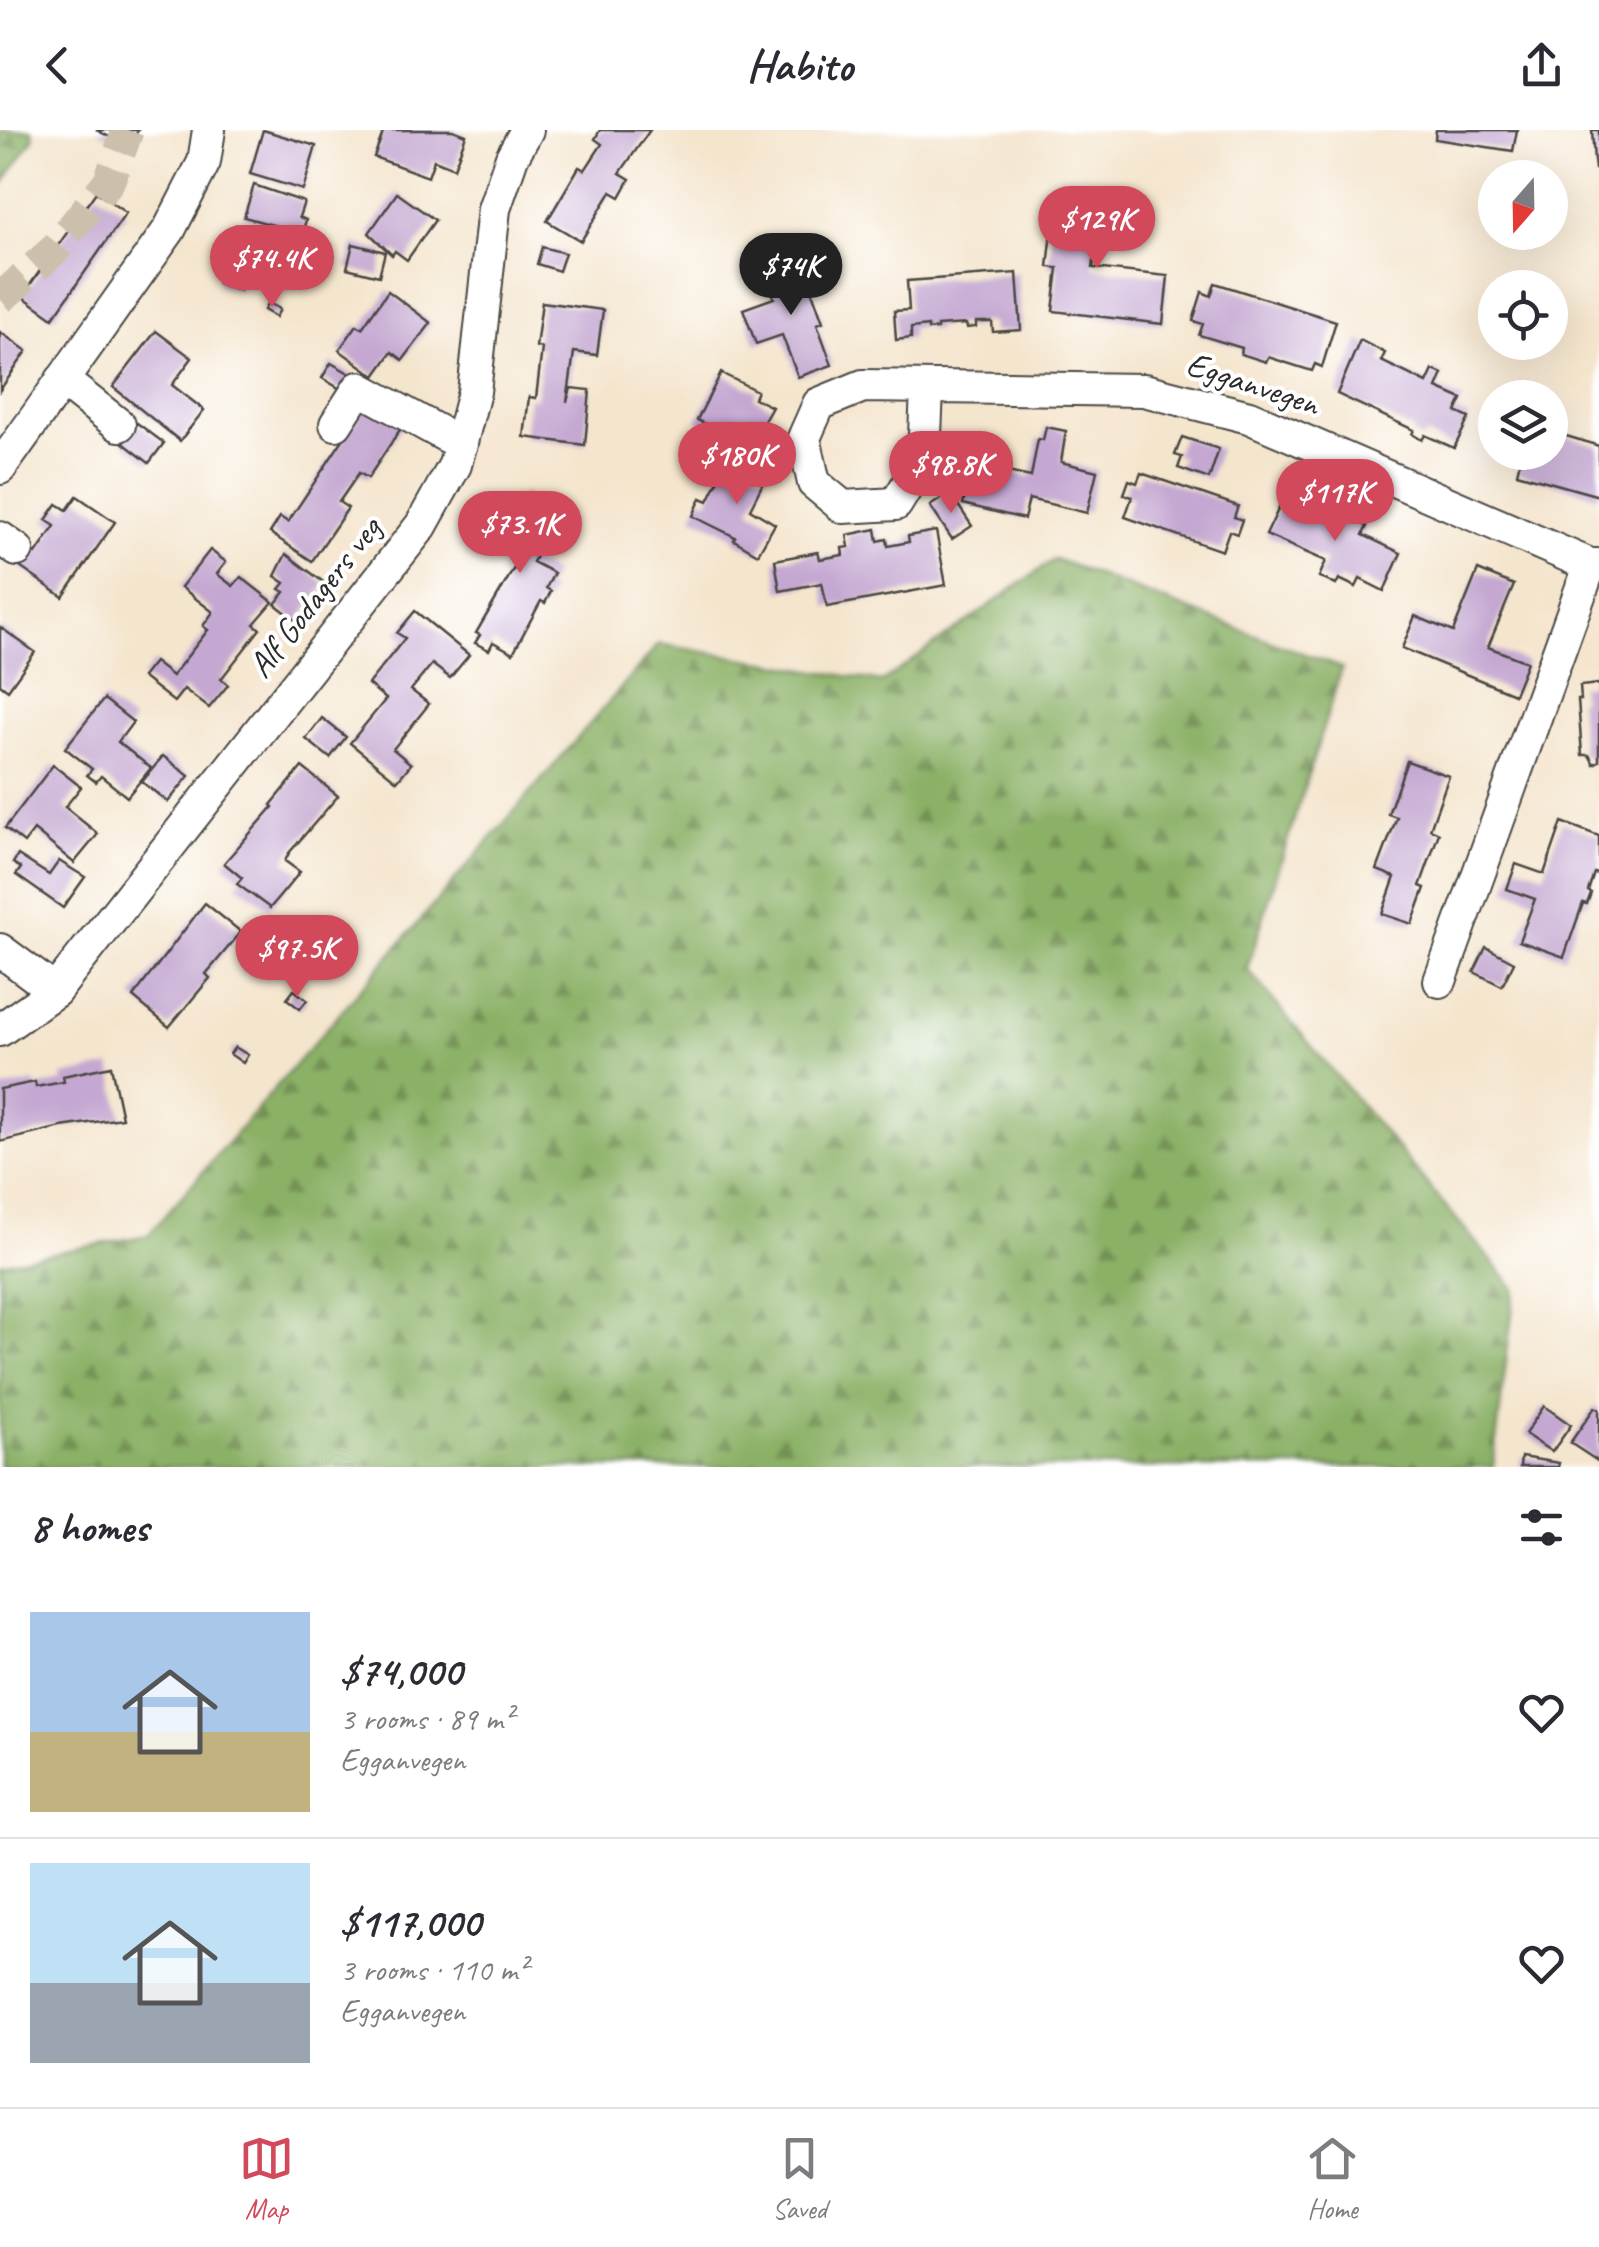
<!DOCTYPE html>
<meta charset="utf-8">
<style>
body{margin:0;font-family:Caveat,sans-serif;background:#f2f2f3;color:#2b2b33;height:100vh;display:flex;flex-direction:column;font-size:38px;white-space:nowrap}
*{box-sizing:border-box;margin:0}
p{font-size:32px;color:#7c7c81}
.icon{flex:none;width:55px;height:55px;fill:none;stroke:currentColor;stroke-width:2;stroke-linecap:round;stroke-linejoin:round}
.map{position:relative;height:1337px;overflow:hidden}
.details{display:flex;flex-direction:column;background:#fff;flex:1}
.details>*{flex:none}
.needle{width:65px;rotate:200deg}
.controls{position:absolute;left:1478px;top:30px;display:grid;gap:20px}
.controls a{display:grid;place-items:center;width:90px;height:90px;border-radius:50%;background:#fff;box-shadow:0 10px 40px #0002;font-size:50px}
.price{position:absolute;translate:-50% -85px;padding:0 22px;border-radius:35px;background:#d1495b;color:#fff;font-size:32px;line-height:65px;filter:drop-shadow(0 2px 5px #0008)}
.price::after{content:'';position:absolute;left:50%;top:60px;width:30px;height:22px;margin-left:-15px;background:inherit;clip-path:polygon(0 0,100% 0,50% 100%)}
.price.selected{background:#222;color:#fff}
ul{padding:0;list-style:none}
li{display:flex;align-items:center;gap:30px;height:250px;padding:0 30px}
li+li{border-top:2px solid #e1e1e2}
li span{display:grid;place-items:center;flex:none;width:280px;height:200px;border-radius:0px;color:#555}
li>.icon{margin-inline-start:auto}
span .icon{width:120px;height:120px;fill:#fffc;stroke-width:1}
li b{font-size:42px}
h2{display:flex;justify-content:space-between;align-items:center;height:120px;padding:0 30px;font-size:42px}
header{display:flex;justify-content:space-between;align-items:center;height:130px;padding:0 30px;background:#fff;font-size:45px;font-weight:700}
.menu{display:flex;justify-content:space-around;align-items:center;height:140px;border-top:2px solid #e1e1e2;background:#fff;font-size:28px;color:#7c7c81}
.menu a{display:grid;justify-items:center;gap:5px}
.menu .selected{color:#d1495b}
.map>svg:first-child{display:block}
.forest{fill:url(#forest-firs);stroke:#5b6e48;stroke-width:2.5}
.building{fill:#c4a8d1}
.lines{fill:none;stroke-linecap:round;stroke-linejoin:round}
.minor-tunnel{stroke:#ccc0ad;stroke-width:32;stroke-dasharray:32 16;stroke-linecap:butt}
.minor-casing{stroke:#494743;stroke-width:36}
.minor{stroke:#fff;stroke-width:32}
.labels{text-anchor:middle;stroke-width:8;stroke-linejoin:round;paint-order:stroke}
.street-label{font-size:35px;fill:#2b2b2b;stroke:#fff}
</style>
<header><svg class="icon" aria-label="back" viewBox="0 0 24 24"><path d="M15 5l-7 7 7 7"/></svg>Habito<svg class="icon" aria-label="share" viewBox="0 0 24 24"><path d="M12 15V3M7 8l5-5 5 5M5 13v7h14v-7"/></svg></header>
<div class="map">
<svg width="1599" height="1337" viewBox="0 0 1599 1337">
<defs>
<pattern id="forest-firs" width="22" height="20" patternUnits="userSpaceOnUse" patternTransform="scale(2.5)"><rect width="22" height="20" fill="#8bb166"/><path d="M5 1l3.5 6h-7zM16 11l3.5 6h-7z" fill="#729054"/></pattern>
</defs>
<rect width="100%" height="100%" fill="#fff"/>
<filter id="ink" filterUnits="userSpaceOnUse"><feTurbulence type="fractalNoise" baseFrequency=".01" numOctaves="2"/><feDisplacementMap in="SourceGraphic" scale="20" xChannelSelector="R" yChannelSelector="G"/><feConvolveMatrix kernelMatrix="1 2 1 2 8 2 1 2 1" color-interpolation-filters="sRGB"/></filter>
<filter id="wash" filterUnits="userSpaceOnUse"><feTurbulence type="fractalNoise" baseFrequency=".0048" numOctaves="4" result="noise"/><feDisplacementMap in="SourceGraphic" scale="40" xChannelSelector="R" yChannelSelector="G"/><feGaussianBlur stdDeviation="2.25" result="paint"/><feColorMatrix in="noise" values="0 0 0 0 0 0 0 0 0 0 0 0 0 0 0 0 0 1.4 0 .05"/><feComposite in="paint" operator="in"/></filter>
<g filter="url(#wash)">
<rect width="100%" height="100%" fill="#f4e5cd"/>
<g class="forest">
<path d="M0,0h32l2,7 -34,51z"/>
<path d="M1055,429l287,109 -95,301 268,320 -22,178h-1493v-204l148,-28 511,-591 223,38z"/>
</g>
<g id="blocks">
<g class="building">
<path d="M96,0h42l-8,17z"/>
<path d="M263,0l53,16 -13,44 -53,-16z"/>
<path d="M384,0h69l13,5 -12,33 -20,-8 -6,17 -54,-20z"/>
<path d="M600,0h50l-30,43 10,6 -10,18 -9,-5 -30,49 -34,-20 32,-54 6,3 17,-26 -7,-5z"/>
<path d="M1436,0h81l-4,21 -78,-12z"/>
<path d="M1592,0h7v39h-4l-1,-8z"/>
<path d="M254,55l50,17 -5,15 7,3 -4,13 -58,-16z"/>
<path d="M96,62l30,21 -73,105 -31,-22z"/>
<path d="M397,63l38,27 -28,40 -12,-9 -3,4 -23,-22z"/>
<path d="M1056,66l47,5 -10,67 75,8 -5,48 -110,-13 5,-43 -10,-1z"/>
<path d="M236,95l52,15 -14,46 -31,-10 -4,14 -21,-7z"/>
<path d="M353,114l32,8 -6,24 -32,-8z"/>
<path d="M542,117l23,6 -6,18 -22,-7z"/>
<path d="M800,128l23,64 -6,2 15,41 -34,12 -16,-42 -26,9 -13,-35 31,-11 -9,-27z"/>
<path d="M1017,143l4,57 -28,2 -1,-10h-16v5l-9,1 -1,-4 -29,2v3l-9,1v-4l-17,2v10l-15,2 -2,-29 15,-1 -2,-29z"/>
<path d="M1215,153l121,38 -14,46 -7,-3 -3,7 -44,-14 -2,5 -25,-8 1,-6 -43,-13 4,-11 -10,-3 9,-29 9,4z"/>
<path d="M388,161l43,32 -28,37 -11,-8 -17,24 -36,-26 18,-25 5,3z"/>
<path d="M542,172l61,8 -6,45 -23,-3 -7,50 4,-14 19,2 -5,55 -61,-8 5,-40 7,1 6,-50 -6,-1z"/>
<path d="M268,173l12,6 -4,8 -12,-7z"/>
<path d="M156,201l36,27 -20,27 32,25 -24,31 -67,-54z"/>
<path d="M0,202l27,19 -27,39z"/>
<path d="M1360,210l25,13 -4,8 46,22 6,-13 10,4 -6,14 25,11 -6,13 13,6 -15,30 -29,-13 -3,5 -10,-6 2,-4 -77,-36z"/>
<path d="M331,233l25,14 -9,16 -25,-15z"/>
<path d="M721,243l36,18 -3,7 18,9 -9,16 16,8 -15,30 -36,-19 3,-6 -34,-16z"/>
<path d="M362,268l41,27 -35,53 -9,-5 -20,29 9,6 -36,53 -42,-28 10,-16 8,5 70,-105z"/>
<path d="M137,293l27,20 -15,20 -27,-21z"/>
<path d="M1046,297l20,4 -5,31 36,9 -10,42 -58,-14 -5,20 -61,-15 3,-12 -6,-2 3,-12 7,2 7,-35 26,7 -5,18 33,7 7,-38 5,1z"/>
<path d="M1550,301l49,15v50l-82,-23 5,-21h28z"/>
<path d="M1182,307l37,12 -10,30 -31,-11 4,-11 -7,-2z"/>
<path d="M729,329l37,18 -16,32 25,15 -17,30 -24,-14 1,-3 -42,-21 8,-18 7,3z"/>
<path d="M1141,343l97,33 -4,11 8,3 -5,14 -8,-3 -7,20 -97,-34 7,-20 -8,-3 5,-14 8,3z"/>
<path d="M950,363l22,33 -20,13 -22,-33z"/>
<path d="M522,364l37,19 -26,49 21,11 -8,15 5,3 -6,12 -4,-2 -28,52 -20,-11 -4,8 -14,-7 5,-8 -4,-2 44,-75 -25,-13z"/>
<path d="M77,366l38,26 -52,75 -46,-32 11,-17 8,6 19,-28 -9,-6 11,-16 10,6z"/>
<path d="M1284,367l12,7 2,-5 9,4 -2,5 16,7 4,-9 42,20 -4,9 38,18 -17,38 -24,-12 -4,8 -17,-8 -3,6 -17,-8 7,-16 -60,-26z"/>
<path d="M876,399l2,12 9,-2 1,7 21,-4 -1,-6 28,-5 10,54 -119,22 -5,-24 -42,8 -5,-31 43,-8 2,7 23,-4 -1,-7 7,-1 -2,-12z"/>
<path d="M210,420l16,12 -9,12 16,12 8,-9 32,25 -19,22 6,5 -39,50 7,6 -19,23 -25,-19 -10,13 -32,-25 12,-15 18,14 36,-46 -5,-4 10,-14 -32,-25z"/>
<path d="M286,424l40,30 -28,38 -23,-18 10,-12 -5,-3 5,-6 -10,-7z"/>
<path d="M1478,440l36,15 -26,62 39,15 -13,32 -112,-46 13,-32 38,16z"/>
<path d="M415,481l54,44 -19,23 -18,-14 -21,26 18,14 -36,45 18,15 -14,17 -47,-38 36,-44 -18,-15 37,-46 -8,-5z"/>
<path d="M0,497l35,25 -27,38 -8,-6z"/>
<path d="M1599,554v77l-5,3 -5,-9h-7l-4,-55h3l-1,-14z"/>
<path d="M104,569l29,23 -15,20 33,26 -24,29 -26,-21 -5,6 -9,-7 5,-6 -27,-21z"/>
<path d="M322,588l24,19 -16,21 -24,-19z"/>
<path d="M163,626l26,20 -21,26 -26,-20z"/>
<path d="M1407,631l42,15 -19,53 9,4 -19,53 5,2 -13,36 -30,-10 13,-37 -18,-7 20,-53 -9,-3z"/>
<path d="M53,635l28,22 -16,20 33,27 -24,29 -40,-33 -10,13 -19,-15z"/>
<path d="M302,637l36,29 -49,57 -4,8 15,11 -30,36 -33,-24 5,-6 -18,-15 49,-56 -2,-2z"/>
<path d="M1562,692l37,14v38l-5,-1 -6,18 3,2 -4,11 -4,-1 -19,54 -45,-16 16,-42 -28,-10 9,-25 28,10z"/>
<path d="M18,725l31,20 10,-14 26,16 -22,31 -47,-33 5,-7 -8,-5z"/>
<path d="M205,773l36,29 -35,42 4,4 -41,49 -36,-30z"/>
<path d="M1486,817l28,15 -12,24 -28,-14z"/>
<path d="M294,860l13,10 -7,9 -13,-10z"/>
<path d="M235,917l13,8 -5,8 -13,-9z"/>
<path d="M111,936l11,52 -61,9 -61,15v-53l35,-7 1,5 16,-3 12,-2 -1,-6z"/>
<path d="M1544,1276l27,19 -19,27 -27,-18z"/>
<path d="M1595,1277l4,2v53l-29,-19z"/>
<path d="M1521,1327l38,6 -1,4h-38z"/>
</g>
</g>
</g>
<g filter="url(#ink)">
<use href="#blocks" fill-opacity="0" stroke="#494743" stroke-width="2.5"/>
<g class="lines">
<path class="minor-tunnel" d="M0,169l55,-50 54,-68 19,-51"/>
<defs>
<g id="minor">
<path d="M62,250l57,45"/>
<path d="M927,259l-3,69 -28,46 -53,3 -29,-24 -10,-45 15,-34 44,-18 281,4 105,27 341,148h9"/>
<path d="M336,294l23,-36 102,56"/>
<path d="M0,338l169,-238 35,-68 5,-32"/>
<path d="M0,408l17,12"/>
<path d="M0,820l55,41"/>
<path d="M1440,851l150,-416"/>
<path d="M0,900l55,-39 366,-465 34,-61 19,-73 20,-183 18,-52 15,-27"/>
</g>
</defs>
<use href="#minor" class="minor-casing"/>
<use href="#minor" class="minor"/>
</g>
</g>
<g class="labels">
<g class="street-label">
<text transform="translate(1253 253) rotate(18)" y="12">Egganvegen</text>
<text transform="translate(314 467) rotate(-52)" y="12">Alf Godagers veg</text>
</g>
</g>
</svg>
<div class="controls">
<a><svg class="needle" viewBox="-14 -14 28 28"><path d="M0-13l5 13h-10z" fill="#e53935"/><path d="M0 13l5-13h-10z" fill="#7c7c81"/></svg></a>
<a><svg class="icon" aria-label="locate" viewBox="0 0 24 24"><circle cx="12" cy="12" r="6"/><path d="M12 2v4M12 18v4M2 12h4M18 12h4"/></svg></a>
<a><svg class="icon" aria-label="layers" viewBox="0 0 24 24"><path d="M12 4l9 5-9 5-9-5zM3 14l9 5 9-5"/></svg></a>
</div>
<b class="price" style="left:1097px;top:141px">$129K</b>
<b class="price" style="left:272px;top:180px">$74.4K</b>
<b class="price selected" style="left:791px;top:188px">$74K</b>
<b class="price" style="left:737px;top:377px">$180K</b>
<b class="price" style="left:951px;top:386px">$98.8K</b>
<b class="price" style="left:1335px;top:414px">$117K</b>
<b class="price" style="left:520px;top:446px">$73.1K</b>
<b class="price" style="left:297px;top:870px">$97.5K</b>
</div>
<section class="details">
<h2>8 homes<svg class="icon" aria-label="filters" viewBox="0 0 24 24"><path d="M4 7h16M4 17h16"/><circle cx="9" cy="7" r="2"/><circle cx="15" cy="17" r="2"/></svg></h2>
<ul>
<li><span style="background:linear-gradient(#a9c7e8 60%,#c2b280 0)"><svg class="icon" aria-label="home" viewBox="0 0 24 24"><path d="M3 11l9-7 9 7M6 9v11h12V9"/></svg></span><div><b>$74,000</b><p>3 rooms · 89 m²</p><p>Egganvegen</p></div><svg class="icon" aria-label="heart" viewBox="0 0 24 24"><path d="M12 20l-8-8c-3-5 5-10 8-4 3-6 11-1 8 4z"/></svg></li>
<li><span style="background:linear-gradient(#bfe0f5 60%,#9aa5b1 0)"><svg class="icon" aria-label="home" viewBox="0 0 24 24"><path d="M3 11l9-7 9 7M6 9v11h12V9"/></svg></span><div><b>$117,000</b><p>3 rooms · 110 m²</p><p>Egganvegen</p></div><svg class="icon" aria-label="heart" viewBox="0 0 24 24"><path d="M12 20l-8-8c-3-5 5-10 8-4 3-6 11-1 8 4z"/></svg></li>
</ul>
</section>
<nav class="menu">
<a class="selected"><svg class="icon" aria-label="map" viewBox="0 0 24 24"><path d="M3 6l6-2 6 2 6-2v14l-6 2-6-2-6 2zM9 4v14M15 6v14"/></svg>Map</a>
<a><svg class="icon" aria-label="saved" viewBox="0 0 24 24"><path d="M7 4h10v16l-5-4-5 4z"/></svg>Saved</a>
<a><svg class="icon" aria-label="home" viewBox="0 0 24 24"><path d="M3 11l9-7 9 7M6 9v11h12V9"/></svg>Home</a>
</nav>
